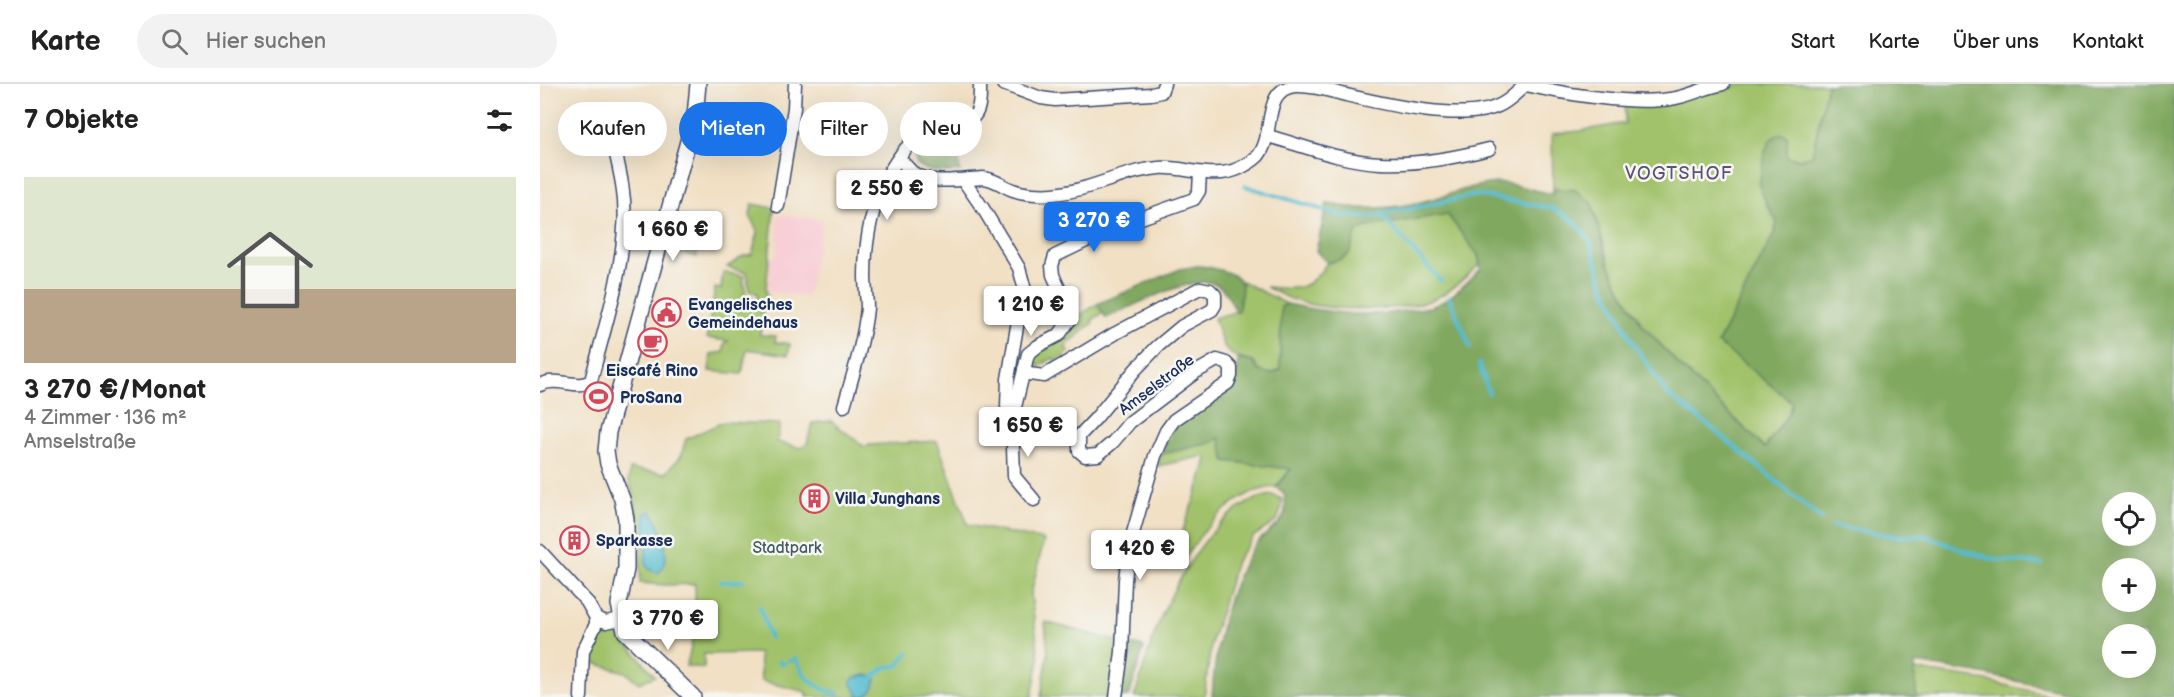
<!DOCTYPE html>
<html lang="de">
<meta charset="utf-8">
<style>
body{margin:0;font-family:"Balsamiq Sans",sans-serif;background:#f2f2f2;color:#222;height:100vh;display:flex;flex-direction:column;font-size:22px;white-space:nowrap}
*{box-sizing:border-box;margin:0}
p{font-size:20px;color:#767676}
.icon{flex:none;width:33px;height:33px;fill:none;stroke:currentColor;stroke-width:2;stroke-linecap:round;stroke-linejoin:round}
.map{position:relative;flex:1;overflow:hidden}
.drawer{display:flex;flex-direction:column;background:#fff;width:540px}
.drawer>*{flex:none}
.guide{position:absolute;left:18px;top:18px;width:570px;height:54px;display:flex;gap:12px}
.buttons{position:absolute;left:1562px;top:408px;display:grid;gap:12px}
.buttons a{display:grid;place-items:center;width:54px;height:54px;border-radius:50%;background:#fff;box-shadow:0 6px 24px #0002;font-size:30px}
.price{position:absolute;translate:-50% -51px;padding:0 14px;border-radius:6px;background:#fff;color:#222;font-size:20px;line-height:39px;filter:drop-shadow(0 2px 3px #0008)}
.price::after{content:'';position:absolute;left:50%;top:36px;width:18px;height:14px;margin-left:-9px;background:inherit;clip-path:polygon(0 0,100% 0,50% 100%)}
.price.current{background:#1a73e8;color:#fff}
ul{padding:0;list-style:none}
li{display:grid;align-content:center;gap:12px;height:318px;padding:0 24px}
li span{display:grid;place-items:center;height:186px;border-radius:0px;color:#555}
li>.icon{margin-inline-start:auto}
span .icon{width:108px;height:108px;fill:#fffc;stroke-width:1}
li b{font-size:26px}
h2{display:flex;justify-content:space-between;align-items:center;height:72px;padding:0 24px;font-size:26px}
.tag{padding:0 21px;border-radius:27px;background:#fff;box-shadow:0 6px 24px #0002;font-size:21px;line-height:54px}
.tag.current{background:#1a73e8;color:#fff}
header{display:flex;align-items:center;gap:36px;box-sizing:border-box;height:84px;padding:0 30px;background:#fff;border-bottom:2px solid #e0e0e0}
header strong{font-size:28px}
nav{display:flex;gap:33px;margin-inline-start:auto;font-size:21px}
.search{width:420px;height:54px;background:#f2f2f2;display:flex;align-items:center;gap:15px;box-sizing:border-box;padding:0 21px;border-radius:33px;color:#767676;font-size:22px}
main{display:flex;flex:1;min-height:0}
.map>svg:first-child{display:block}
.built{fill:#f7cfd5}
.green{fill:#a1c26b;stroke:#5e7864;stroke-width:1.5}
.forest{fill:#80a85f;stroke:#4e6c5e;stroke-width:1.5;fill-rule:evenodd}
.water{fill:#53bcd0;stroke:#377697;stroke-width:1.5}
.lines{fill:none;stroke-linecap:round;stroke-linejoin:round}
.stream{stroke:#53bcd0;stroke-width:4}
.minor-casing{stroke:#3b4a6d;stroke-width:15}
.major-casing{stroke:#3b4a6d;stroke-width:18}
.minor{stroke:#fff;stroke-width:12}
.major{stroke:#fff;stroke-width:15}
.labels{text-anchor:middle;stroke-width:5;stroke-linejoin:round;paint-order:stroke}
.poi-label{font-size:16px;font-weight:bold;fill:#1b2f5e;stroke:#f6f6f2;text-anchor:start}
.street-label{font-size:16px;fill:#1b2f5e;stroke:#f6f6f2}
.park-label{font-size:16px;fill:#435b62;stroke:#f6f6f2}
.neighbourhood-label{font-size:18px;letter-spacing:1.5px;fill:#5c5177;stroke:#f6f6f2}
</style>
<header>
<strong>Karte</strong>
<div class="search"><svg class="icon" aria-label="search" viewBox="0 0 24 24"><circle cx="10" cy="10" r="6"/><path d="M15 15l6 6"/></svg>Hier suchen</div>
<nav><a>Start</a><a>Karte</a><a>Über uns</a><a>Kontakt</a></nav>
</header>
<main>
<section class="drawer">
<h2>7 Objekte<svg class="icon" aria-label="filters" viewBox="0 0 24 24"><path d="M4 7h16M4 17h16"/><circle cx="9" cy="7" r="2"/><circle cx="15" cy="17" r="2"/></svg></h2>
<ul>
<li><span style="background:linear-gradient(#dfe7d0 60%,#b9a48a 0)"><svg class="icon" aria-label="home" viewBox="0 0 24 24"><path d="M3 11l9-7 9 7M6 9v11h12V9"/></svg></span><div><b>3 270 €/Monat</b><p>4 Zimmer · 136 m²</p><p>Amselstraße</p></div></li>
</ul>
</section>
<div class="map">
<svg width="1634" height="613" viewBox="0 0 1634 613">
<rect width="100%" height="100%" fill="#f6f6f2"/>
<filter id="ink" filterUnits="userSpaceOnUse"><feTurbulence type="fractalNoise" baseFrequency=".0167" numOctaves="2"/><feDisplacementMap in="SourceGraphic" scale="12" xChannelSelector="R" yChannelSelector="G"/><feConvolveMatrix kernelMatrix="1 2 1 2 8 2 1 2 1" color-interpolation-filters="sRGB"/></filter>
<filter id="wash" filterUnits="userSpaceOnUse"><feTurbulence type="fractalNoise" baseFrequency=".008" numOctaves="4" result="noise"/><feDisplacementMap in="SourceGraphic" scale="24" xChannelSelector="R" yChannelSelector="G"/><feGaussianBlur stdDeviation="1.35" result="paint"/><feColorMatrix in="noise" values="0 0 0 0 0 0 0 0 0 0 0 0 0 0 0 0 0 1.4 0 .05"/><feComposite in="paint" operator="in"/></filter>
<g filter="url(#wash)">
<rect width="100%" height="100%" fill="#f1e0c4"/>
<path class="built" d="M238,130l45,6 -16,77 -39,-5 3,-36 5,1 2,-24 -2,-1z"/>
<g class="green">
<path d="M1195,0h92l-15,72 -13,3 -12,-2v-21l-21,67 11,19 -2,10 -57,111 74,59 -3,11 -24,35 -86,-83 -37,-41 -21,-34 -12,-26 -17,-61 -17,-13 -22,-1 -1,-55 28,-3 45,-8v-19l109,-17z"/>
<path d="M212,120l22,4 -8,81 2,19 -10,-5 -1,-10 -8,-2 -2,-18 -20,-6 16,-11 9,-2 6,-21 -8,-17z"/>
<path d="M907,130l31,41 2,9c-14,12 -27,26 -44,34 -29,14 -100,13 -132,5 -14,-3 -26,-10 -38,-16 31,3 43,4 61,-24l14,-4 8,-5 7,-23 11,-4z"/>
<path d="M138,132l21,5 -3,18 1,18 -26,-7z"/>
<path d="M183,188l20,4 3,20 7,2 4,8 6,6 -3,23 16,1 -1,6 15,2 -2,11 -41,-6 -5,25 -33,-3 2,-17 13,-2v-8l4,-3 -21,-3 8,-50 6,1z"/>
<path d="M699,196l48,24 -6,3 -1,63 -9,4 -13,-3 -5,-9c-32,-7 -29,-16 -39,-44l24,-7 4,-27z"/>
<path d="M557,220l6,9 -11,7 1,3 -28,23 4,6 -13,9 -3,-3 -13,8 -7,-1 -1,-8 38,-27 13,-17z"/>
<path d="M291,337l34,26 4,-2 68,-4 31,84 76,15 -13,54 8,65 -7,38h-225v-5l-46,-11 -2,-28 -55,1v14l-18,-2c9,-26 10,-54 9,-82l-30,1 -25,-2 1,-50 -12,-53 1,-11 36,4 15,-17 5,-17 37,-17 57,2 -3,18 24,6 6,-4 5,-21z"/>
<path d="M680,354l6,23 66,7 -16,19c-44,3 -75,44 -96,79 -4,-23 4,-40 12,-61 6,-15 11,-30 15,-46l-2,-3 -47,10 4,-12 48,-11z"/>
<path d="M732,411l10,4v7l-4,12 -4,5 -20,13 -18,25 -24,79 -8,57h-70c9,-25 15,-51 25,-75 19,-45 60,-120 113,-127z"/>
<path d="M505,538l73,19 -5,53 -6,3h-66l7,-44z"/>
<path d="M70,547l7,1 38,44 -16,7 -14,-11 -35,-10 2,-14 7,-15z"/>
<path d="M1375,586l58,8 85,19h-142z"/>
</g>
<g class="forest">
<path d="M1287,0h347v613h-82l-114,-24 -63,-10 1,34h-704c3,-50 13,-102 38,-145 15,-26 42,-23 34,-59l-8,-6 15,-18 -66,-8 -5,-23 -10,5 -48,11c3,-10 7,-21 14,-30 21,-22 62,-29 62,-65l15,3 6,9 12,3 9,-4 1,-63 6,-3c41,9 81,14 124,6 7,-1 15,-2 22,-4 19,-7 34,-24 48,-37l-3,-14 -31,-41 -80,13 -10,4 -8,23 -8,5 -14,4 -11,-12 11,-48c37,9 73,6 109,-5 21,-6 45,-16 67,-15 16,2 34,8 50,11v-5l22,1 17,13 17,61 12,26 21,34 37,41 86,83 24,-35 3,-11 -74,-59 57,-111 2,-10 -11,-19 -7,-18 6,-34 6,-12 10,-6 6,3v21l12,2 13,-3zM1572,418h33v34h-33zM1572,484h33v34h-33zM1572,550h33v34h-33z"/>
<path d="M415,49l5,38c-17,2 -30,2 -44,-7l-2,-10 6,-10z"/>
<path d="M657,182c10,0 39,6 44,16 3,7 -2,22 -3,29l-2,1c-5,-11 -11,-25 -23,-29 -24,-7 -84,25 -107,35l-9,-14 83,-35z"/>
<path d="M586,559l18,4 -15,50h-11z"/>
</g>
<g class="water">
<path d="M111,427c10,12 23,51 7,62l-8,-3 -4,-5 -1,-51z"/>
<path d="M326,591l7,1 3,3 -4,12 -6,5 -8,-1 -7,-13 3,-4z"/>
</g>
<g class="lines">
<g class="stream">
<path d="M705,102l95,29 29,2 108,-22 74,13 12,6 12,8 15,19 14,46 29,56 35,52 49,37 104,87"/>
<path d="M841,131l60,66"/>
<path d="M909,213l21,50"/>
<path d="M939,280l10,29"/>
<path d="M1292,442l62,10h32l36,14 34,10 46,4"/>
<path d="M181,498l22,-1"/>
<path d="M220,523l10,31"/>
<path d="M367,570l2,-1"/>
<path d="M239,577l2,3 3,-1"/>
<path d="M249,577l7,-2c7,17 14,24 31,32"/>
<path d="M332,595l13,-12 13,-1 7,-10"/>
<path d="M290,608l8,1"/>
</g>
</g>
</g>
<g filter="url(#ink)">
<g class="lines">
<defs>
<g id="minor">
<path d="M463,0l38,14 14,2 96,-6 10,-2 3,-8"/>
<path d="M986,1c39,9 104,20 144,14 18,-2 35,-12 53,-15"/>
<path d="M728,52c36,10 73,25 112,27 36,2 74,-5 109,-14"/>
<path d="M359,75c5,4 9,9 13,13 18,14 51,7 71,6 10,0 21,9 30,12 10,4 29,5 40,4 37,-3 69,-23 106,-26 27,-2 54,13 81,0 6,-3 13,-7 18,-12 18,-21 3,-68 38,-70 17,-1 34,5 50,9 38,9 121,29 156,9 9,-5 17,-13 24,-20"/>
<path d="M424,97l20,29 35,58 5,18 -16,93 -1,27 3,9"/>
<path d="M238,122l16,-98 1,-24"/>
<path d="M484,285l5,5 15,2 72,-43 84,-45 10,2 5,5v10l-3,5 -30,16 -24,20 -23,24 -39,48 -17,18v15l6,5 13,-1 15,-13 17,-20 66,-50 21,-12 9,3 5,5v8l-3,7 -54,37 -8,11 -11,25 -26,91 -4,33 -3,72 -6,45"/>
<path d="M0,301c17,-9 36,5 51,-4 12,-49 30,-101 33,-153 3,-31 -5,-61 -12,-90"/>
<path d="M304,322c9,-31 20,-66 23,-98 0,-10 -2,-21 -2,-32 0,-35 7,-75 25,-105 5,-8 13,-20 19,-26 17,-14 55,-13 66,-30 6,-8 5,-22 5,-31"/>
<path d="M494,416l-20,-24 -2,-57 16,-65 10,-8 21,-11 10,-14 1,-8 -17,-38 -1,-9 3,-10 58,-28 81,-29 5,-8 1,-18"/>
<path d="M0,467l47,51 9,16 10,4 15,-3"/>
<path d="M41,613l2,-46 13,-27v-6"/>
</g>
<path id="major" d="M153,613l-68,-66 -6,-27 7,-35v-50l-4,-20 -14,-35 -2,-13 2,-19 87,-316 3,-32"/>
</defs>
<use href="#minor" class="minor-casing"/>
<use href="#major" class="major-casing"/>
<use href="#minor" class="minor"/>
<use href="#major" class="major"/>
</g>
</g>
<defs>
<symbol id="civic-ring" viewBox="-11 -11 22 22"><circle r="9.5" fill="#f6f6f2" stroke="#d1495b" stroke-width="1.5"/><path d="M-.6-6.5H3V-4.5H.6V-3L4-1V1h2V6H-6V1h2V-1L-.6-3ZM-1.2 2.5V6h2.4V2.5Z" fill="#d1495b"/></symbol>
<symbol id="cafe-ring" viewBox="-11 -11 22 22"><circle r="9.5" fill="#f6f6f2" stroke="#d1495b" stroke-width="1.5"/><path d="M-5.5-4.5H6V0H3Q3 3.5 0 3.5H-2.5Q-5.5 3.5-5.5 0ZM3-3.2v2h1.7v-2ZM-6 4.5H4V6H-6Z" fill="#d1495b"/></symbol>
<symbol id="stadium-ring" viewBox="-11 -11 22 22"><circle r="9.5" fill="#f6f6f2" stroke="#d1495b" stroke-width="1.5"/><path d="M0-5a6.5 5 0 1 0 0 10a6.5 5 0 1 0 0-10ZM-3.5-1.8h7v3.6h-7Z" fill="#d1495b"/></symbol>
<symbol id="building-ring" viewBox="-11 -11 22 22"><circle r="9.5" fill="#f6f6f2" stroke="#d1495b" stroke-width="1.5"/><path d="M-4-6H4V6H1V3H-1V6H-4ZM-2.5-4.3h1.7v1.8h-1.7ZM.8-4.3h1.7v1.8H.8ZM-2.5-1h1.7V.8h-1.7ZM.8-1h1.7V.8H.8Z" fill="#d1495b"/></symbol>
</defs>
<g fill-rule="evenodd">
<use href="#civic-ring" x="110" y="212" width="33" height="33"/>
<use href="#cafe-ring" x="96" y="242" width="33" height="33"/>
<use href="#stadium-ring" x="42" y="296" width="33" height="33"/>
<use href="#building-ring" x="258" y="398" width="33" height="33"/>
<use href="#building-ring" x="18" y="440" width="33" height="33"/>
</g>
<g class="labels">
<g class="poi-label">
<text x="148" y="226">Evangelisches<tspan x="148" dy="18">Gemeindehaus</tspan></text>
<text x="112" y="292" text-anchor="middle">Eiscafé Rino</text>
<text x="80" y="319">ProSana</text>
<text x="295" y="420">Villa Junghans</text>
<text x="56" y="462">Sparkasse</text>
</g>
<g class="street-label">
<text transform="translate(616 300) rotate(-37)" y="6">Amselstraße</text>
</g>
<g class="park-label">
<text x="247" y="469">Stadtpark</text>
</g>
<g class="neighbourhood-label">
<text x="1139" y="95">VOGTSHOF</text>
</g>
</g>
</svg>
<div class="buttons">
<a><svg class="icon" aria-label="locate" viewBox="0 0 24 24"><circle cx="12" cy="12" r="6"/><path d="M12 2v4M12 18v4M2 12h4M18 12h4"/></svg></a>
<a>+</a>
<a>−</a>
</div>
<b class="price" style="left:347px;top:137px">2 550 €</b>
<b class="price current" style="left:554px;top:169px">3 270 €</b>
<b class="price" style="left:133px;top:178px">1 660 €</b>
<b class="price" style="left:491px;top:253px">1 210 €</b>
<b class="price" style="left:488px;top:374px">1 650 €</b>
<b class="price" style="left:600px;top:497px">1 420 €</b>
<b class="price" style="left:128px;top:567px">3 770 €</b>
<div class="guide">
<a class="tag">Kaufen</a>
<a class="tag current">Mieten</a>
<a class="tag">Filter</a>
<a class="tag">Neu</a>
</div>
</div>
</main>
